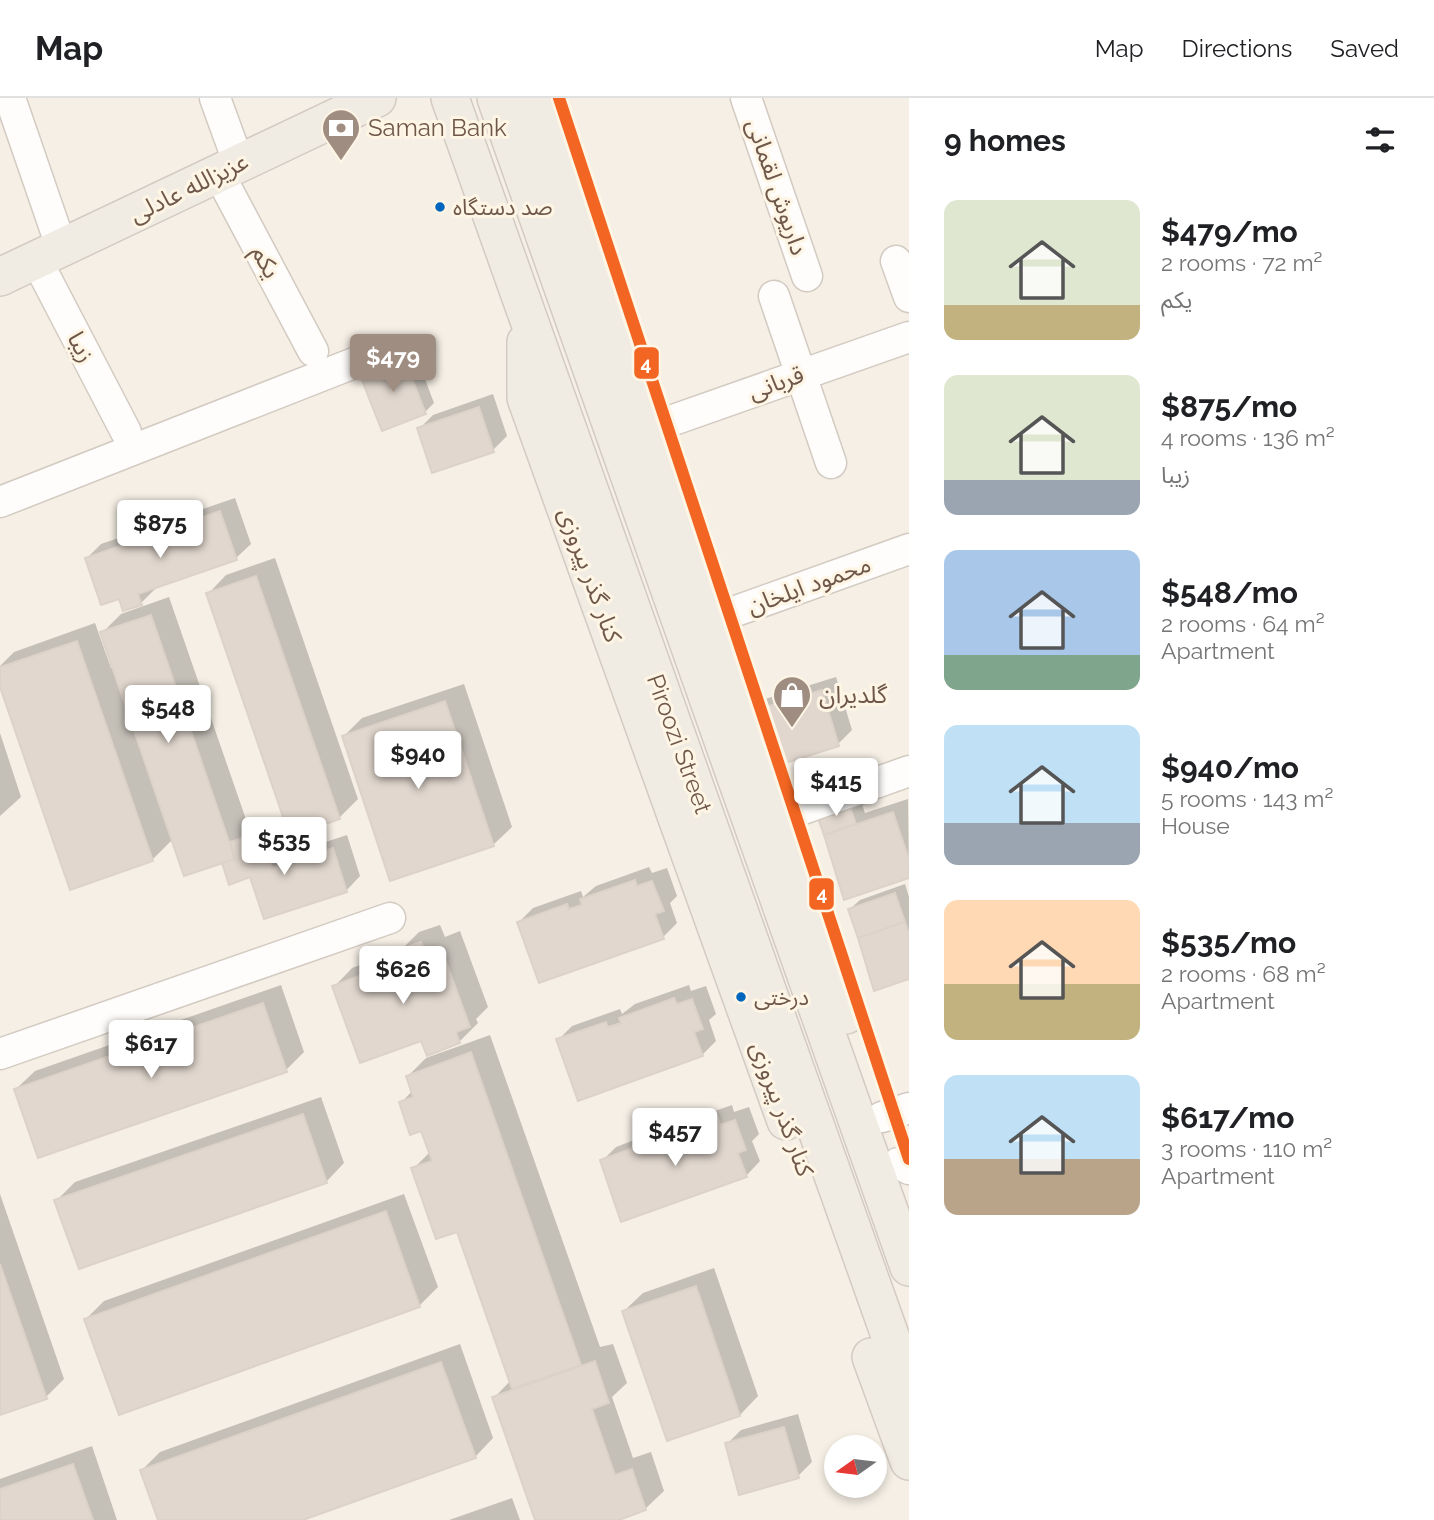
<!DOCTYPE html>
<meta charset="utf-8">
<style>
body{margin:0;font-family:Raleway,"Noto Sans Arabic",sans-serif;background:#f2f2f2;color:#202124;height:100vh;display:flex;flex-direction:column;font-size:26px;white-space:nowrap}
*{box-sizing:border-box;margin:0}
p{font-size:23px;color:#757577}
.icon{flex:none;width:38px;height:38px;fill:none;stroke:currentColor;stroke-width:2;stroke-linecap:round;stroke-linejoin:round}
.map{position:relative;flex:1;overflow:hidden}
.side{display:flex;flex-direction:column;background:#fff;width:525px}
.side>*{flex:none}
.needle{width:46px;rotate:256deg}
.controls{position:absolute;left:824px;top:1337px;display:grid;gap:14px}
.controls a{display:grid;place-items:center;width:63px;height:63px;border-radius:50%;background:#fff;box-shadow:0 4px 10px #0003;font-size:35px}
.price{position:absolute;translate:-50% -60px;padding:0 16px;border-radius:7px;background:#fff;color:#222;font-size:23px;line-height:46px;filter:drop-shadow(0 2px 4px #0008)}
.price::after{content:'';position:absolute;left:50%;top:42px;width:21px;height:16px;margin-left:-10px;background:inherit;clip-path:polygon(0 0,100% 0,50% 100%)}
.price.on{background:#9e8d80;color:#fff}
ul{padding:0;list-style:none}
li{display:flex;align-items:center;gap:21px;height:175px;padding:0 35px}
li span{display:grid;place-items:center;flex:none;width:196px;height:140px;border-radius:14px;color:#555}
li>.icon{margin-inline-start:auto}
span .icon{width:84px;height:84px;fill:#fffc;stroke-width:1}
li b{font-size:30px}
h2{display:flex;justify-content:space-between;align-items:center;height:84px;padding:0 35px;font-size:30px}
header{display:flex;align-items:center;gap:42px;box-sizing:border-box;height:98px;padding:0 35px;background:#fff;border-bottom:2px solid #e0e0e0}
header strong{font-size:33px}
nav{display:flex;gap:38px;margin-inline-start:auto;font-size:24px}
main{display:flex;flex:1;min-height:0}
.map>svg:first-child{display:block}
.shadow{fill:#0003}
.building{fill:#e1d7ce;stroke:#ddd2c8;stroke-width:2}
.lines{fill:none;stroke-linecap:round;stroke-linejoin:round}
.minor-casing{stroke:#d3cac2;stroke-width:33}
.major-casing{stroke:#d3cbc3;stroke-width:40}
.minor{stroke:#fefdfb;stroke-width:30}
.major{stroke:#f1ece3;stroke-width:37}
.metro-1-casing{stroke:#fef5e5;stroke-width:18}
.metro-1{stroke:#f26522;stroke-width:12}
.bus-dot{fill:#0065bd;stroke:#fef5e5;stroke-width:2.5}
.labels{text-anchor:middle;stroke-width:6;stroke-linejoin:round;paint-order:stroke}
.bus-label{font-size:22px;fill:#6f5849;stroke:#fef5e5;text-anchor:start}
.poi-label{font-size:24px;fill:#6f5849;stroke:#fef5e5;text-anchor:start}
.street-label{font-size:24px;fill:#6f5849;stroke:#fef5e5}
.line-badge{stroke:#fef5e5;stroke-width:2.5}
.badge-label{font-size:19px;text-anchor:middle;font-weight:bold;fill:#fff}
</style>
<header>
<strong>Map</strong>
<nav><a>Map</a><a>Directions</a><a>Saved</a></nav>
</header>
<main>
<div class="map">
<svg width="909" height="1422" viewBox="0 0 909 1422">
<rect width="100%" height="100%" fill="#f5efe5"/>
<g class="shadow">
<path d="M414,252l20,53 -9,9 -54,-46z"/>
<path d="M493,296l14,42 -14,14 -74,-21 14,-14z"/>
<path d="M235,400l16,46 -15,14 -82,28 1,3 -14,14 -20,-6 -34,-39 14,-14z"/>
<path d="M275,460l83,241 -19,19 -131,-224 18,-19z"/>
<path d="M169,499l80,231 26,-9 11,36 61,-20 13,41 -14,15 -95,-16 -78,-36 -20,20 -82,28 -71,-205v-16l14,-14 81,-29 16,45 3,-1 -12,-34 19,-19z"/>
<path d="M836,579l16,53 -14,14 -90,-30 14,-14z"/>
<path d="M464,586l48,143 -19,18 -149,-109 18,-18z"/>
<path d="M0,635l21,64 -21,19z"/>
<path d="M858,695l7,20 43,-14 1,77 -83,-41z"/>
<path d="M649,769l3,6 15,-5 10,28 -7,7 7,20 -14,14 -144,-15 14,-14 48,-17 2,6 13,-11z"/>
<path d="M905,786l4,13v80l-59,-68 10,-9z"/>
<path d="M440,827l5,12 15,-6 28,76 -12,12 2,4 -19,19 -37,-4 -88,-51 18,-19 49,-18 18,-18z"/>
<path d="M281,887l23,67 -18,18 -270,19 19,-18z"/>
<path d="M689,887l2,6 15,-5 10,28 -7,6 7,21 -14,14 -144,-15 14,-14 48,-17 2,5 13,-10z"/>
<path d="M490,937l110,312 13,-3 14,39 -15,14 21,61 18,-6 13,39 -19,18 -31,11h-77l-43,-122 17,-18 -53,-151 -45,-60 17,-17 -8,-23 -21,-26 12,-13 -5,-14 18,-18z"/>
<path d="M321,999l23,66 -18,19 -270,19 19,-19z"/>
<path d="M732,1007l2,7 15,-5 10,27 -7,7 8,20 -14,15 -144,-15 14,-14 47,-18 2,6 5,-2 8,-9z"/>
<path d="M0,1096l64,185 -18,18 -46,16z"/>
<path d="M404,1096l34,93 -19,19 -333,13 18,-18z"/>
<path d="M714,1170l44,128 -18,19 -116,-104 19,-18z"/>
<path d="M460,1246l33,94 -18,19 -177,63h-138l-18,-50 18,-18z"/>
<path d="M798,1316l14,48 -14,14 -71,-32 14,-14z"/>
<path d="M92,1348l25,74h-117v-41z"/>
<path d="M512,1400l8,22h-71z"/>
</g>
<g class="building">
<path d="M404,260l22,56 -44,17 -22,-56z"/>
<path d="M479,309l15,45 -62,21 -15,-45z"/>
<path d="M220,413l17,49 -99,34 4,11 -19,6 -4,-12 -18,6 -16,-47z"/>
<path d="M256,478l84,243 -50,18 -84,-244z"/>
<path d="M151,517l84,244 -51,17 -84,-244z"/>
<path d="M77,543l76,220 -83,29 -70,-203v-20z"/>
<path d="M822,592l17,56 -76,24 -17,-57z"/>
<path d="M445,603l49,145 -104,35 -48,-145z"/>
<path d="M848,703l8,23 -32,11 -8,-23z"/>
<path d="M893,714l16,47v19l-65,22 -20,-65z"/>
<path d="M261,734l11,36 61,-20 14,44 -83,27 -14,-42 -21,8 -7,-22 13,-4 -5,-17z"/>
<path d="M635,782l2,6 15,-5 12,30 -9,3 9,25 -125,44 -22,-61 50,-18 2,5 13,-4 -2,-6z"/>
<path d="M895,795l10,29 -47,16 -10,-29z"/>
<path d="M905,824l4,12v45l-35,12 -16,-53z"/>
<path d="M421,844l5,12 15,-6 29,79 -14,5 4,11 -33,13 -6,-15 -61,22 -28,-77 70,-26 -4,-10z"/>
<path d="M674,900l3,6 15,-5 11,30 -9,3 9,24 -125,45 -22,-62 50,-17 2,5 13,-4 -2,-5z"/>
<path d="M263,905l24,69 -249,86 -24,-69z"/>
<path d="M471,954l110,313 -69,24 -55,-157 -21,7 -25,-71 21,-7 -11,-30 -11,4 -11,-33 14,-5 -7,-21z"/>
<path d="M303,1016l24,69 -248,86 -25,-69z"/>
<path d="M718,1020l2,7 15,-5 11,30 -8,3 9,24 -126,45 -21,-62 49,-18 2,6 13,-5 -2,-5z"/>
<path d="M386,1113l34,96 -301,108 -35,-96z"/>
<path d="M0,1166l47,135 -47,16z"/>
<path d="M696,1188l44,130 -73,25 -45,-130z"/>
<path d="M595,1263l14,42 -17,6 23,66 17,-6 14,41 -27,10h-84l-43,-123z"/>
<path d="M441,1264l35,96 -173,62h-145l-18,-50z"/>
<path d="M784,1329l15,51 -60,17 -14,-52z"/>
<path d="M73,1366l20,56h-93v-31z"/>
</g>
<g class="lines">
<defs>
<g id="minor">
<path d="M10,0l52,151"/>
<path d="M215,0l24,66"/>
<path d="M746,0l61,178"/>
<path d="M219,76l94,177"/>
<path d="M37,163l89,171"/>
<path d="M896,163l13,36"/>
<path d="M774,198l57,167"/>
<path d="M642,333l267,-94"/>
<path d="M0,404l377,-148"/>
<path d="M708,523l201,-72"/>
<path d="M778,720l131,-47"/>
<path d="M0,956l390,-136"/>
<path d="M882,1019l27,-9"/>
<path d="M898,1065l11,6"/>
</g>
<g id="major">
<path d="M450,0l459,1291"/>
<path d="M496,0l413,1169"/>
<path d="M530,0l138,409 178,508"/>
<path d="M0,179l377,-179"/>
<path d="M526,244v56l260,723"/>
<path d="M871,1259l38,104"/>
</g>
</defs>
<use href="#minor" class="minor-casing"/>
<use href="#major" class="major-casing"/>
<use href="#minor" class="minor"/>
<use href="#major" class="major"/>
<defs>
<path id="metro-1" d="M559,0l350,1061"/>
</defs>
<use href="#metro-1" class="metro-1-casing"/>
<use href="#metro-1" class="metro-1"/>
</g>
<defs>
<symbol id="bank-pin" viewBox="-11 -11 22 30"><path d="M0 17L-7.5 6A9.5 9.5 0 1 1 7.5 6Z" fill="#9e8d80" stroke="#fef5e5"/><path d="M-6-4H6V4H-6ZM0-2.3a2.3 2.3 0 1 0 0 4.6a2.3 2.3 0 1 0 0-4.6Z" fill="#fff"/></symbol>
<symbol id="shop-pin" viewBox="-11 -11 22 30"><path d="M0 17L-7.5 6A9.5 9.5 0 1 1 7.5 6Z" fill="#9e8d80" stroke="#fef5e5"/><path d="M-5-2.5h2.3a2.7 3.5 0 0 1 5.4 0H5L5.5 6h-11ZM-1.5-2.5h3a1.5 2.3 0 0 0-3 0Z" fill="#fff"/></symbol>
</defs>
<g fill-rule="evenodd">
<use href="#bank-pin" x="319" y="8" width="44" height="60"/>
<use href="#shop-pin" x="770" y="575" width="44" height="60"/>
</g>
<g class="bus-dot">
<circle cx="440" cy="109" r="6"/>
<circle cx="741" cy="899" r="6"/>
</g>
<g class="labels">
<g class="bus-label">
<text x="453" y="117">صد دستگاه</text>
<text x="754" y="907">درختی</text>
</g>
<g class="poi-label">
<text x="368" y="38">Saman Bank</text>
<text x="819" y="605">گلدیران</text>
</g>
<g class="street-label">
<text transform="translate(777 89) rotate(71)" y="8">داریوش لقمانی</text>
<text transform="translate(189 90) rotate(-26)" y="8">عزیزالله عادلی</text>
<text transform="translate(266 164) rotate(62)" y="8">یکم</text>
<text transform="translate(81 249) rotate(62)" y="8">زیبا</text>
<text transform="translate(776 285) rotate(-20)" y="8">قربانی</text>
<text transform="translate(590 477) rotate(70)" y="8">کنار گذر پیروزی</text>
<text transform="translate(809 487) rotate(-20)" y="8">محمود ایلخان</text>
<text transform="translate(679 646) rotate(70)" y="8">Piroozi Street</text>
<text transform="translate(782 1011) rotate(70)" y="8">کنار گذر پیروزی</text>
</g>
</g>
<g class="line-badge">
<rect x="633" y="248" width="27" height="34" rx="7" fill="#f26522"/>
<rect x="808" y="779" width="27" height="34" rx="7" fill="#f26522"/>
</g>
<g class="badge-label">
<text x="646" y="272">4</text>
<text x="822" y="802">4</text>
</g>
</svg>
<div class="controls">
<a><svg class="needle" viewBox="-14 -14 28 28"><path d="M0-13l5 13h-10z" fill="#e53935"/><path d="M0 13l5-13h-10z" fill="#757577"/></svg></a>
</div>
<b class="price on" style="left:393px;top:296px">$479</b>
<b class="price" style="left:160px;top:462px">$875</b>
<b class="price" style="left:168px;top:647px">$548</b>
<b class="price" style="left:418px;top:693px">$940</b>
<b class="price" style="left:836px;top:720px">$415</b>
<b class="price" style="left:284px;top:779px">$535</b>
<b class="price" style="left:403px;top:908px">$626</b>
<b class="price" style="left:151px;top:982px">$617</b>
<b class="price" style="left:675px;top:1070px">$457</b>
</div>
<section class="side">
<h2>9 homes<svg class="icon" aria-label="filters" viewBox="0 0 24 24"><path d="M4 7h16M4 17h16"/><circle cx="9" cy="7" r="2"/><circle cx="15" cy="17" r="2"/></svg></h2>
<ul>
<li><span style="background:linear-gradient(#dfe7d0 75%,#c2b280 0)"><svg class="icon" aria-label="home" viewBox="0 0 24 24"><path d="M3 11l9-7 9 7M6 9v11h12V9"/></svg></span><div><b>$479/mo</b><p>2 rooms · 72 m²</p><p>یکم</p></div></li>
<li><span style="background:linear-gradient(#dfe7d0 75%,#9aa5b1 0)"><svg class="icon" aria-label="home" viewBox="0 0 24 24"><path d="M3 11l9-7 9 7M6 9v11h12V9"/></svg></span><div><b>$875/mo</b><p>4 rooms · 136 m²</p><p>زیبا</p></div></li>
<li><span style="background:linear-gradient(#a9c7e8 75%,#7fa58c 0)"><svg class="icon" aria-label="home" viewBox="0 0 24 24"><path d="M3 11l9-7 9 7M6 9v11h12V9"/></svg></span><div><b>$548/mo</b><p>2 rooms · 64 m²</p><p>Apartment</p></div></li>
<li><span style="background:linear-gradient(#bfe0f5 70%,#9aa5b1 0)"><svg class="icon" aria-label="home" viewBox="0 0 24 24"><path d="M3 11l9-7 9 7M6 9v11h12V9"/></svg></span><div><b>$940/mo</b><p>5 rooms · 143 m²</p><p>House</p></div></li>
<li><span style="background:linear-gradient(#ffd9b3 60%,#c2b280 0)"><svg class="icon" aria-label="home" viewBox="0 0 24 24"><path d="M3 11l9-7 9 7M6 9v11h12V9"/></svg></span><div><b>$535/mo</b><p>2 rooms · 68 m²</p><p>Apartment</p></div></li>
<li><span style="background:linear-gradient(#bfe0f5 60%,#b9a48a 0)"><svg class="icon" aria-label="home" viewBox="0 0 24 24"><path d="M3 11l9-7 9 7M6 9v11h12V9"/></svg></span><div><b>$617/mo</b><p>3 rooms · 110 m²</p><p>Apartment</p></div></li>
</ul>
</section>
</main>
